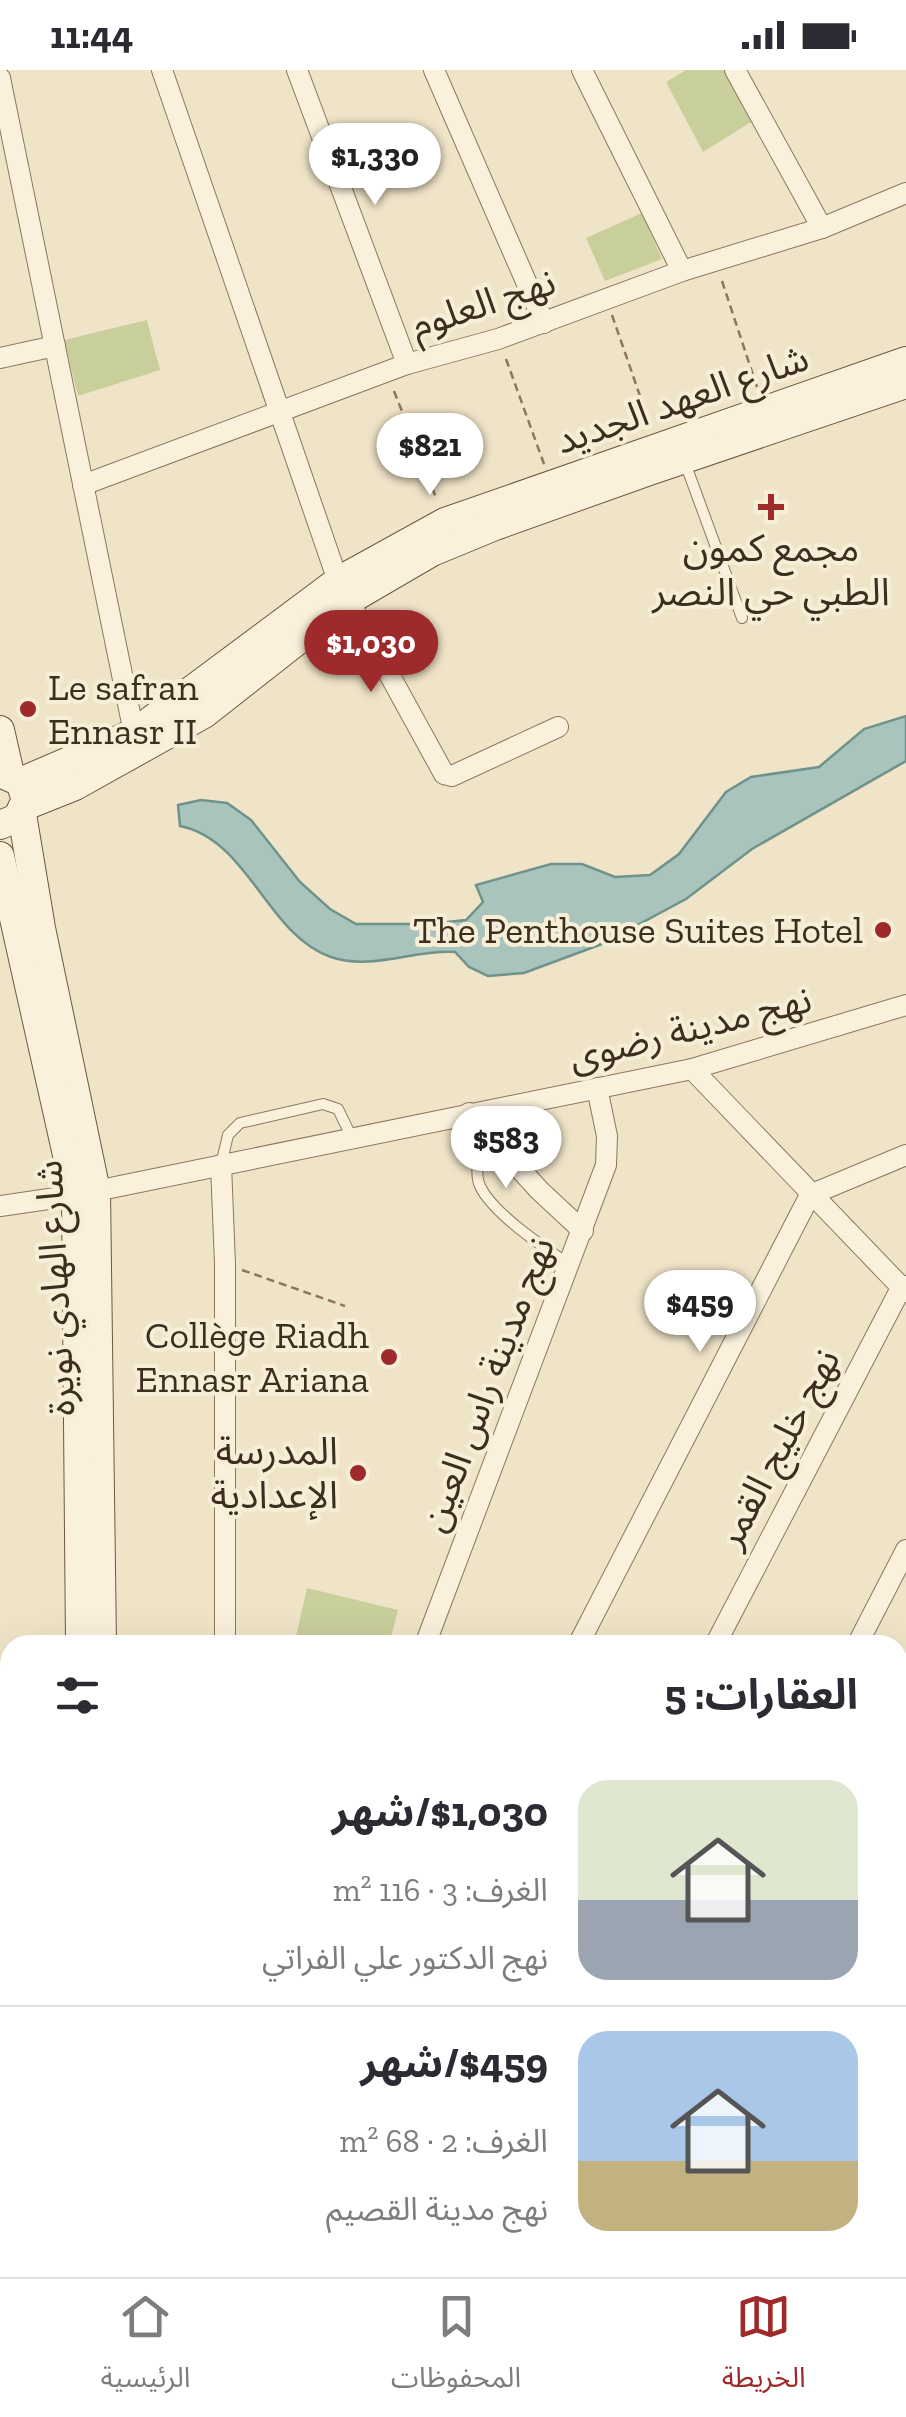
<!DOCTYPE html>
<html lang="ar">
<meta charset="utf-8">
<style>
body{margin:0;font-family:"Zilla Slab","Noto Sans Arabic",serif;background:#f2f2f3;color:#2b2b33;direction:rtl;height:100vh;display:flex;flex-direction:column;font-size:38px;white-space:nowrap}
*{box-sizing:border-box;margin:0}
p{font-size:32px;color:#7c7c81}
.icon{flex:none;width:55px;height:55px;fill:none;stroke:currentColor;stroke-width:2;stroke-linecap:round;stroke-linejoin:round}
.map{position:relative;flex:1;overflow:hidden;direction:ltr}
.sheet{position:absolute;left:0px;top:1565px;width:908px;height:642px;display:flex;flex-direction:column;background:#fff;border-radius:30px 30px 0 0;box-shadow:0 10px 40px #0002;direction:rtl}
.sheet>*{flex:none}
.price{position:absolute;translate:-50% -85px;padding:0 22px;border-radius:35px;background:#fff;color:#222;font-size:32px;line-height:65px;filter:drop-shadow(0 2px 5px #0008)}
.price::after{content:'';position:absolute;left:50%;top:60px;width:30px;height:22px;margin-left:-15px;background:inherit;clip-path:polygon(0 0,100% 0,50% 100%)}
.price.selected{background:#9e2a2b;color:#fff}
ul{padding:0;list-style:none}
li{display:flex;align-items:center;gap:30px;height:250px;padding:0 50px}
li+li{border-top:2px solid #e1e1e2}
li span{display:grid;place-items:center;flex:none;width:280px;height:200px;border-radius:30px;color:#555}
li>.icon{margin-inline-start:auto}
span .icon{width:120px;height:120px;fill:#fffc;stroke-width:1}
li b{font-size:42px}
h2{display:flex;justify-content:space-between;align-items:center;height:120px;padding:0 50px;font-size:42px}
.status{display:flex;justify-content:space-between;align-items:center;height:70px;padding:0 50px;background:#fff;direction:ltr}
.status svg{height:28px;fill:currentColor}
.dock{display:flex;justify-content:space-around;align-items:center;height:140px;border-top:2px solid #e1e1e2;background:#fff;font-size:28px;color:#7c7c81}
.dock a{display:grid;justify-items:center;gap:5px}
.dock .selected{color:#9e2a2b}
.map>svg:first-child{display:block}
.green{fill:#c9cf9b}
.water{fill:#a9c4bc;stroke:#6f938a;stroke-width:2.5}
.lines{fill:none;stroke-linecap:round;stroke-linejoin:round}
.service-casing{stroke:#8d765c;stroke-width:12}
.minor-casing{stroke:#8d765c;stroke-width:22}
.secondary-casing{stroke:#6f573f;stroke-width:30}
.path{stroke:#8d765c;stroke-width:2.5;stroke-dasharray:8 5;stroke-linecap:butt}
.service{stroke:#faf1dc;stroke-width:10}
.minor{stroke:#faf1dc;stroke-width:20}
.secondary{stroke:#faf1dc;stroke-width:28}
.poi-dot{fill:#9e2a2b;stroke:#f7eed8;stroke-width:4}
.labels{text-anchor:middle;stroke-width:8;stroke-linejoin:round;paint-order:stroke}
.street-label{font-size:38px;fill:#3d2e20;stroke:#f7eed8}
.poi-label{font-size:38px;fill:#3d2e20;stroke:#f7eed8;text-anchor:end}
</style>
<div class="status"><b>11:44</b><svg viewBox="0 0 49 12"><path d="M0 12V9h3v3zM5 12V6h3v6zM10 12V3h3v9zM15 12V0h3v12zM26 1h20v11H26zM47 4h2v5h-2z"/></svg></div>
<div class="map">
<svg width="906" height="2207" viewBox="0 0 906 2207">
<rect width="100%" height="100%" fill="#f0e4c8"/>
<g class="green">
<path d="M686,0h43l27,49 -53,33 -37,-70z"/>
<path d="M642,143l20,46 -57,22 -19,-43z"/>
<path d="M147,250l13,50 -82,26 -14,-56z"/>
<path d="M307,1518l91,22 -9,35h-95z"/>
</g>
<path class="water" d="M906,646v45l-154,88 -66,50 -84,45 -78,29 -36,3 -19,-9 -14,-15c-40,-3 -84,19 -124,5 -64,-22 -82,-117 -151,-131l-2,-21 23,-5 26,3 24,17 49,62 30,27 26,15h72l38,-4 17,-18 -7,-17 75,-21h31l33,13 35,-2 29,-21 47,-62 25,-15 68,-10 45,-38z"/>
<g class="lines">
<defs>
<g id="service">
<path d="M684,390l58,158"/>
<path d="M484,1060c-2,16 -11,41 -4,56 13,28 65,62 90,79"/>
<path d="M221,1095l7,-30 12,-12 83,-19 15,5 14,29"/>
</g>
<g id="minor">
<path d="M162,0l176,511 106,193 8,2 106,-49"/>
<path d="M297,0l110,294"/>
<path d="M434,0l110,253"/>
<path d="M582,0l100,201"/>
<path d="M735,0l87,158"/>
<path d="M0,8l134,655"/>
<path d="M0,288l55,-12"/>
<path d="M83,415l324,-121 91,-25 184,-68 140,-43 84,-35"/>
<path d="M692,999l214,223"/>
<path d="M469,1043l70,77 44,41"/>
<path d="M221,1095l4,99v381"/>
<path d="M0,1136l76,-11 616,-126 214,-64"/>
<path d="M425,1575l181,-480 1,-29 -10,-48"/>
<path d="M578,1575l232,-450 96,-40"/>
<path d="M715,1575l186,-357 5,-2"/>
<path d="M857,1575l49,-95"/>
<path d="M898,1772l8,-15"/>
<path d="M898,1911l8,5"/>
<path d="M898,2092l8,6"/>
<path d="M236,2207v-9"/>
<path d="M466,2207l3,-9"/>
<path d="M620,2207l5,-9"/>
</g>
<g id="secondary">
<path d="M0,660l10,44"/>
<path d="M0,703l20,9 6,18 -9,18 -17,7"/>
<path d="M20,712l114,-49 204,-152 107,-59 461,-161"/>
<path d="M25,736l50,-20 129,-72 144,-113 84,-49 63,-26 154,-55 257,-87"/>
<path d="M22,744l19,114 55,263 6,454"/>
<path d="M0,786l76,339 4,450"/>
<path d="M83,2198v9"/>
<path d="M108,2198v9"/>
</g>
</defs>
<use href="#service" class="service-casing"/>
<use href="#minor" class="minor-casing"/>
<use href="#secondary" class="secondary-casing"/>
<g class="path">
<path d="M722,211l35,106"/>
<path d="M612,245l38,110"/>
<path d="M506,289l38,105"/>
<path d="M394,321l43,109"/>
<path d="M242,1200l103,36"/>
</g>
<use href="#service" class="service"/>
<use href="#minor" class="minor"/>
<use href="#secondary" class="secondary"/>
</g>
<g class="poi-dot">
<path d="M766 422h10v10h10v10h-10v10h-10v-10h-10v-10h10z"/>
<circle cx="28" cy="639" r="10"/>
<circle cx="883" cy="860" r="10"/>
<circle cx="389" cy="1287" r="10"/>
<circle cx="358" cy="1403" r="10"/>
</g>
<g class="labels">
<g class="street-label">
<text transform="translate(483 233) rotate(-18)" y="13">نهج العلوم</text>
<text transform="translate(682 329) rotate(-19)" y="13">شارع العهد الجديد</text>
<text transform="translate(690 958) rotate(-14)" y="13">نهج مدينة رضوى</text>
<text transform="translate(55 1218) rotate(-93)" y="13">شارع الهادي نويرة</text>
<text transform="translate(487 1314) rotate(-69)" y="13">نهج مدينة راس العين</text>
<text transform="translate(778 1378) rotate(-62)" y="13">نهج خليج القمر</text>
</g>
<g class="poi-label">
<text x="771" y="491" text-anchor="middle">مجمع كمون<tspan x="771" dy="44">الطبي حي النصر</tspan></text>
<text x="48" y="630" text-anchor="start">Le safran<tspan x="48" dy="44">Ennasr II</tspan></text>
<text x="863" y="873">The Penthouse Suites Hotel</text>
<text x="369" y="1278">Collège Riadh<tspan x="369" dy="44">Ennasr Ariana</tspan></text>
<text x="338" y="1394">المدرسة<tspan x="338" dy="44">الإعدادية</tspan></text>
</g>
</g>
</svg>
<b class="price" style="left:375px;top:138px">$1,330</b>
<b class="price" style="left:430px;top:428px">$821</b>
<b class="price selected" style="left:371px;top:625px">$1,030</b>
<b class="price" style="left:506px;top:1121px">$583</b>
<b class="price" style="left:700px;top:1285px">$459</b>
<section class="sheet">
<h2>العقارات: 5<svg class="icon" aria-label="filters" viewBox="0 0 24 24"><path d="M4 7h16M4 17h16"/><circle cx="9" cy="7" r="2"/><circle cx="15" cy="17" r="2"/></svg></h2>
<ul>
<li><span style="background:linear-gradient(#dfe7d0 60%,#9aa5b1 0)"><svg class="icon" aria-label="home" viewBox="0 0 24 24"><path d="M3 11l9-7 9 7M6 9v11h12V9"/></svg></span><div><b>$1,030/شهر</b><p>الغرف: 3 · 116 m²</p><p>نهج الدكتور علي الفراتي</p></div></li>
<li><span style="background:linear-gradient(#a9c7e8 65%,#c2b280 0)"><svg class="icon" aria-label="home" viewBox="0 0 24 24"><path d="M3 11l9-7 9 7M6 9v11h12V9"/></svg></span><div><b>$459/شهر</b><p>الغرف: 2 · 68 m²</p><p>نهج مدينة القصيم</p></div></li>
</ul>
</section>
</div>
<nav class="dock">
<a class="selected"><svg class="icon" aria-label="map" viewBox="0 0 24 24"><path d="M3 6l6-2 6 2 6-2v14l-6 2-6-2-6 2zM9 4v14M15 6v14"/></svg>الخريطة</a>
<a><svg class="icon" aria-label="saved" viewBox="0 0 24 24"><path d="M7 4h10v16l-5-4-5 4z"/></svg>المحفوظات</a>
<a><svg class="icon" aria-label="home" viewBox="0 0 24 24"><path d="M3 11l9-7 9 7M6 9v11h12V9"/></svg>الرئيسية</a>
</nav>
